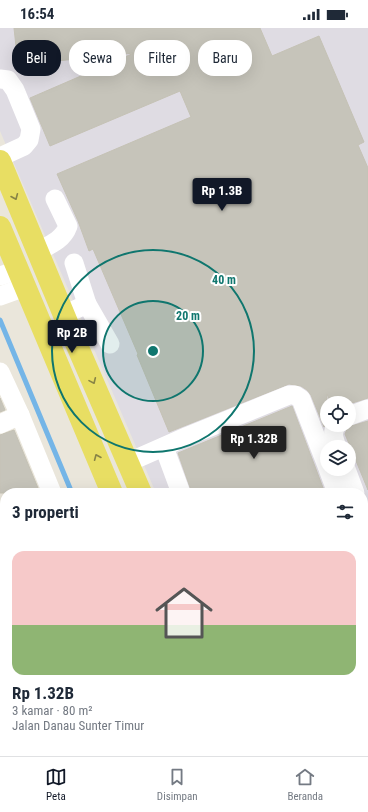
<!DOCTYPE html>
<html lang="id">
<meta charset="utf-8">
<style>
body{margin:0;font-family:"Roboto Condensed",sans-serif;background:#f6f6f7;color:#1f2937;height:100vh;display:flex;flex-direction:column;font-size:15px;white-space:nowrap}
*{box-sizing:border-box;margin:0}
p{font-size:13px;color:#747a83}
.icon{flex:none;width:22px;height:22px;fill:none;stroke:currentColor;stroke-width:2;stroke-linecap:round;stroke-linejoin:round}
.map{position:relative;flex:1;overflow:hidden}
.side{position:absolute;left:0px;top:460px;width:368px;height:268px;display:flex;flex-direction:column;background:#fff;border-radius:16px 16px 0 0;box-shadow:0 4px 16px #0002}
.side>*{flex:none}
.guide{position:absolute;left:12px;top:12px;width:344px;height:36px;display:flex;gap:8px}
.fabs{position:absolute;left:320px;top:368px;display:grid;gap:8px}
.fabs a{display:grid;place-items:center;width:36px;height:36px;border-radius:50%;background:#fff;box-shadow:0 4px 16px #0002;font-size:20px}
.price{position:absolute;translate:-50% -34px;padding:0 9px;border-radius:4px;background:#111827;color:#fff;font-size:13px;line-height:26px;filter:drop-shadow(0 1px 2px #0008)}
.price::after{content:'';position:absolute;left:50%;top:24px;width:12px;height:9px;margin-left:-6px;background:inherit;clip-path:polygon(0 0,100% 0,50% 100%)}
.price.on{background:#222;color:#fff}
ul{padding:0;list-style:none}
li{display:grid;align-content:center;gap:8px;height:212px;padding:0 12px}
li+li{border-top:1px solid #e0e1e3}
li span{display:grid;place-items:center;height:124px;border-radius:12px;color:#555}
li>.icon{margin-inline-start:auto}
span .icon{width:72px;height:72px;fill:#fffc;stroke-width:1}
li b{font-size:17px}
h2{display:flex;justify-content:space-between;align-items:center;height:48px;padding:0 12px;font-size:17px}
.tag{padding:0 14px;border-radius:16px;background:#fff;box-shadow:0 4px 16px #0002;font-size:14px;line-height:36px}
.tag.on{background:#111827;color:#fff}
.status{display:flex;justify-content:space-between;align-items:center;height:28px;padding:0 20px;background:#fff;direction:ltr}
.status svg{height:11px;fill:currentColor}
.menu{display:flex;justify-content:space-around;align-items:center;height:56px;border-top:1px solid #e0e1e3;background:#fff;font-size:11px;color:#747a83}
.menu a{display:grid;justify-items:center;gap:2px}
.menu .on{color:#111827}
.map>svg:first-child{display:block}
.industrial{fill:#dfdce3;fill-rule:evenodd}
.lines{fill:none;stroke-linecap:round;stroke-linejoin:round}
.stream{stroke:#74b5e7;stroke-width:5}
.river{stroke:#74b5e7;stroke-width:30}
.building{fill:#c6c4ba;stroke:#c5c2b5}
.minor{stroke:#fff;stroke-width:19}
.major{stroke:#e8de63;stroke-width:22}
.oneway{stroke:#888446}
.ring{fill:none;stroke:#0f766e;stroke-width:2}
.centre{fill:#0f766e;stroke:#fff;stroke-width:2}
.ring-label{font-size:12px;text-anchor:middle;font-weight:bold;fill:#0f766e;stroke:#fff;stroke-width:4;stroke-linejoin:round;paint-order:stroke}
</style>
<div class="status"><b>16:54</b><svg viewBox="0 0 49 12"><path d="M0 12V9h3v3zM5 12V6h3v6zM10 12V3h3v9zM15 12V0h3v12zM26 1h20v11H26zM47 4h2v5h-2z"/></svg></div>
<div class="map">
<svg width="368" height="728" viewBox="0 0 368 728">
<rect width="100%" height="100%" fill="#eae6db"/>
<g class="industrial">
<path d="M0,0h368v532l-5,2v-69h-207l-156,-362zM327,375h22v22h-22zM327,419h22v22h-22z"/>
<path d="M368,621v107h-253l12,-5h236v-100z"/>
</g>
<g class="lines">
<path class="stream" d="M0,292l72,173"/>
<g class="river">
<path d="M363,581l5,-2"/>
<path d="M12,728l12,-5"/>
</g>
</g>
<g class="building">
<path d="M14,0h246l12,28 47,-20 45,106 -6,3 10,23v230l-19,6v-1h-18l-4,-9v26l-3,7 -13,-32 -4,-5 -6,-4 -12,-2 -120,48 -32,-77 1,-1 -45,-105 -4,2 -11,-30 -21,-47 134,-57 -11,-26 -130,55 -20,-48 104,-45 -116,12z"/>
<path d="M0,370l5,12 -5,2z"/>
<path d="M292,378l33,87h-133l-14,-40z"/>
<path d="M368,393v69l-23,-56 3,-7z"/>
<path d="M14,402l26,63h-40v-58z"/>
</g>
<g class="lines">
<g class="minor">
<path d="M0,51l8,1 7,10 16,39 -2,11 -5,6 -24,11"/>
<path d="M38,223c12,-6 25,-11 30,-25l-13,-27"/>
<path d="M0,248l18,-6"/>
<path d="M0,268l25,-9"/>
<path d="M87,276l23,40"/>
<path d="M64,287l23,-11 -13,-41"/>
<path d="M0,344l20,43 32,78"/>
<path d="M349,388l19,-7"/>
<path d="M0,396l20,-9"/>
<path d="M164,419l17,46"/>
<path d="M337,419c-3,-8 -6,-15 0,-22"/>
<path d="M129,434l59,-26 101,-41h6l6,4 26,67"/>
<path d="M328,441l9,24"/>
<path d="M346,441l9,24"/>
<path d="M363,486l5,7"/>
<path d="M363,529l5,14"/>
<path d="M0,531l5,-2"/>
<path d="M0,660l5,-2"/>
<path d="M363,660l5,-2"/>
<path d="M208,728l12,-5"/>
</g>
<g class="major">
<path d="M0,133l69,166 72,166"/>
<path d="M0,199l112,266"/>
<path d="M363,553l5,-2"/>
<path d="M363,610l5,-2"/>
<path d="M0,704l5,-2"/>
<path d="M73,728l12,-5"/>
</g>
</g>
<defs><path id="oneway-chevron" d="M-2-3.5L2.5 0L-2 3.5" fill="none" stroke-width="1.6" stroke-linecap="round" stroke-linejoin="round"/></defs>
<g class="oneway">
<use href="#oneway-chevron" transform="translate(15 169) rotate(67)"/>
<use href="#oneway-chevron" transform="translate(93 353) rotate(66)"/>
<use href="#oneway-chevron" transform="translate(97 429) rotate(-113)"/>
</g>
<circle cx="153" cy="323" r="50" fill="#0f766e" fill-opacity=".12"/>
<g class="ring">
<circle cx="153" cy="323" r="50"/>
<circle cx="153" cy="323" r="101"/>
</g>
<circle cx="153" cy="323" r="6" class="centre"/>
<g class="ring-label">
<text x="224" y="256">40 m</text>
<text x="188" y="292">20 m</text>
</g>
</svg>
<div class="fabs">
<a><svg class="icon" aria-label="locate" viewBox="0 0 24 24"><circle cx="12" cy="12" r="6"/><path d="M12 2v4M12 18v4M2 12h4M18 12h4"/></svg></a>
<a><svg class="icon" aria-label="layers" viewBox="0 0 24 24"><path d="M12 4l9 5-9 5-9-5zM3 14l9 5 9-5"/></svg></a>
</div>
<b class="price" style="left:222px;top:184px">Rp 1.3B</b>
<b class="price" style="left:72px;top:326px">Rp 2B</b>
<b class="price on" style="left:254px;top:432px">Rp 1.32B</b>
<div class="guide">
<a class="tag on">Beli</a>
<a class="tag">Sewa</a>
<a class="tag">Filter</a>
<a class="tag">Baru</a>
</div>
<section class="side">
<h2>3 properti<svg class="icon" aria-label="filters" viewBox="0 0 24 24"><path d="M4 7h16M4 17h16"/><circle cx="9" cy="7" r="2"/><circle cx="15" cy="17" r="2"/></svg></h2>
<ul>
<li><span style="background:linear-gradient(#f6c9c9 60%,#8fb573 0)"><svg class="icon" aria-label="home" viewBox="0 0 24 24"><path d="M3 11l9-7 9 7M6 9v11h12V9"/></svg></span><div><b>Rp 1.32B</b><p>3 kamar · 80 m²</p><p>Jalan Danau Sunter Timur</p></div></li>
</ul>
</section>
</div>
<nav class="menu">
<a class="on"><svg class="icon" aria-label="map" viewBox="0 0 24 24"><path d="M3 6l6-2 6 2 6-2v14l-6 2-6-2-6 2zM9 4v14M15 6v14"/></svg>Peta</a>
<a><svg class="icon" aria-label="saved" viewBox="0 0 24 24"><path d="M7 4h10v16l-5-4-5 4z"/></svg>Disimpan</a>
<a><svg class="icon" aria-label="home" viewBox="0 0 24 24"><path d="M3 11l9-7 9 7M6 9v11h12V9"/></svg>Beranda</a>
</nav>
